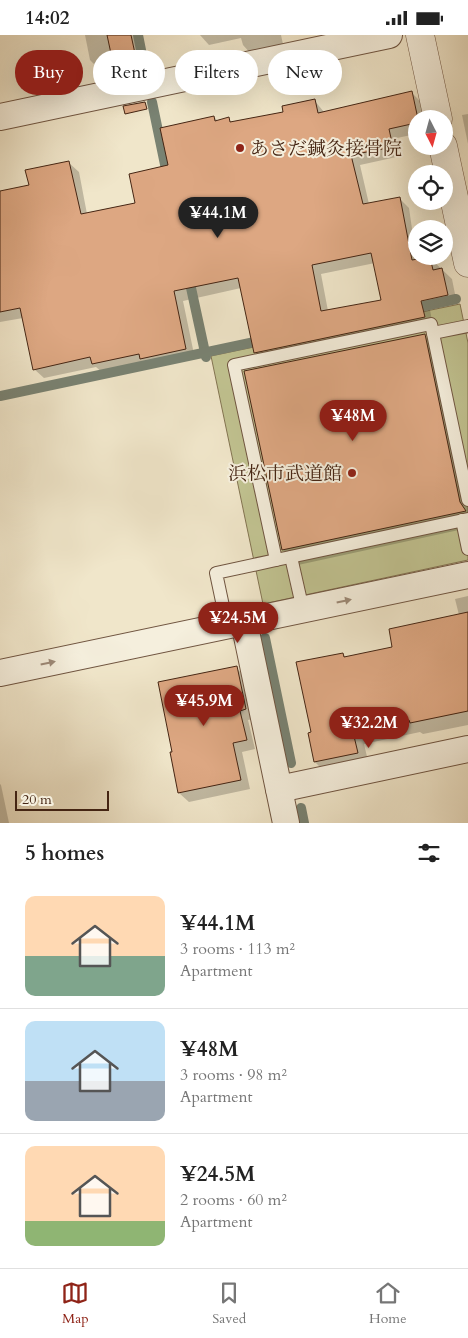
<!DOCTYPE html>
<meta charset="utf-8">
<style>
body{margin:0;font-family:Cardo,"Noto Serif JP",serif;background:#f6f6f6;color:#222;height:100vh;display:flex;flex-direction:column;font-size:19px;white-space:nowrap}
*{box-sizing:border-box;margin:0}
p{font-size:16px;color:#767676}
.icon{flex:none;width:28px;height:28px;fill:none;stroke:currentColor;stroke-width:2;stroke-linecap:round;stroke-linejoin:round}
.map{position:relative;height:788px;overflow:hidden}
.sheet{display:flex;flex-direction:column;background:#fff;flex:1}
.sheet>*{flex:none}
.guide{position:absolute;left:15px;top:15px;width:439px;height:45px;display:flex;gap:10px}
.needle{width:32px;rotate:174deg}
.controls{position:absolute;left:408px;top:75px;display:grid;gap:10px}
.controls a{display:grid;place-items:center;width:45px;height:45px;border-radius:50%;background:#fff;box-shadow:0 5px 20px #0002;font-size:25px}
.scale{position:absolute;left:15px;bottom:12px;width:94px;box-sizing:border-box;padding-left:5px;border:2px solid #452513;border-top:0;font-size:14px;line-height:18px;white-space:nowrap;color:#452513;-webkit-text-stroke:4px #f5efdd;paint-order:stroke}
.price{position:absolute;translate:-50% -42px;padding:0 11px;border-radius:18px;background:#8f2418;color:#fff;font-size:16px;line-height:32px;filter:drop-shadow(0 1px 2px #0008)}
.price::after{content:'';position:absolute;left:50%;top:30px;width:15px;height:11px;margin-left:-8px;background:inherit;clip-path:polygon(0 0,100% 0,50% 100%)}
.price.selected{background:#222;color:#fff}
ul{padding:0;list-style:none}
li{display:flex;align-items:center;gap:15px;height:125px;padding:0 25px}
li+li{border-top:1px solid #e0e0e0}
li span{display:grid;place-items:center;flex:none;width:140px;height:100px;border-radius:10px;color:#555}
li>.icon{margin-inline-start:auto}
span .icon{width:60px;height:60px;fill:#fffc;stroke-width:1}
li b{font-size:21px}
h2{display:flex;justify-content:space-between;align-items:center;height:60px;padding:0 25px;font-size:21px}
.tag{padding:0 18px;border-radius:22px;background:#fff;box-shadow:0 5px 20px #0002;font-size:18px;line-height:45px}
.tag.selected{background:#8f2418;color:#fff}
.status{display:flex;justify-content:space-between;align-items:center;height:35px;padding:0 25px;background:#fff;direction:ltr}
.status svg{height:14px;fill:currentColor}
.menu{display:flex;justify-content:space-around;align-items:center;height:70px;border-top:1px solid #e0e0e0;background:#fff;font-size:14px;color:#767676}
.menu a{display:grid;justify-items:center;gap:2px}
.menu .selected{color:#8f2418}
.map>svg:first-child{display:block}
.green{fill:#c1c391;stroke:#837452}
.shadow{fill:#0003;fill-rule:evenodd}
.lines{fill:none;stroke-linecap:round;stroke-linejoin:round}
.stream{stroke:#798272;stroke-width:10}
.building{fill:#dda782;stroke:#452513;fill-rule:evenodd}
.service-casing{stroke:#705541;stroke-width:14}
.minor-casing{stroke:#705541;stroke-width:28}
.tertiary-casing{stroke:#705541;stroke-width:29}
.service{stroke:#f5efdd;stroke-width:12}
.minor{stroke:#f5efdd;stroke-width:26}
.tertiary{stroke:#f5efdd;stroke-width:28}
.oneway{fill:#9d8a78}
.poi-dot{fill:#8f2418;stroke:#f5efdd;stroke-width:2}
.labels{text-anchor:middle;stroke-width:4;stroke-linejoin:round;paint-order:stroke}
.poi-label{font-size:19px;fill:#452513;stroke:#f5efdd;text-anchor:start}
</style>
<div class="status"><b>14:02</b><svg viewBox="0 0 49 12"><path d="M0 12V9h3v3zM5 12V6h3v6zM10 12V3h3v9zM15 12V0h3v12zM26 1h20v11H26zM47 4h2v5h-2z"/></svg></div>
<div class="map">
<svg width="468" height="788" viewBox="0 0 468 788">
<rect width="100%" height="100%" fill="#f0e6ca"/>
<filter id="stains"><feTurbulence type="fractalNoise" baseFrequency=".004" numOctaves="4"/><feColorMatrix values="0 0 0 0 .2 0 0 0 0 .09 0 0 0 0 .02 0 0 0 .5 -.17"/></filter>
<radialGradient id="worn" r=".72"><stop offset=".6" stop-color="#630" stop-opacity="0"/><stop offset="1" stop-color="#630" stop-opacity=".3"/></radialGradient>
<path class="green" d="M460,269l8,39v217l-205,44 -52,-248z"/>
<g class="shadow">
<path d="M85,0h53l10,46 -21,5 -9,-9 -3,-12 -16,4 -9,-9z"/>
<path d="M200,0h81l3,14 -32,6 -9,-10 -2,-7 -32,7z"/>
<path d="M412,58l9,9 4,17h-9v15l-19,4 4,18 -41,9 9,39 30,-6 10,10 7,48h3v4l11,-2 22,21 5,25 -27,6 3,16 -169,36 -9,-10 -14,-64 -58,13 12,58 -44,9 -4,-4 -44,9 -7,-6 -52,11 -10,-9 -11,-51 -23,4v-130l30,-6 39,-23 10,9 8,42 49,-10 78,-87 4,4 10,-2 5,4 52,-10 29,-13 10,12zM375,228l8,38 -55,10 -7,-37z"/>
<path d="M468,79v30l-6,-29z"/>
<path d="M424,300l15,15 29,137v41l-170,37 -15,-15 -38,-178z"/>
<path d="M468,561v129l-45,9 -3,-2 -56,12 5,21 -42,9 -12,-12 -6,-28 3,-1 30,-79 4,3 48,-9 65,-33 -4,-16z"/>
<path d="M236,633l10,9 8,42 -6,1 7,29 -13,3 8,37 -61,13 -10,-9 -8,-40z"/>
<path d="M0,749l1,1 8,38h-9z"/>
</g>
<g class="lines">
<g class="stream">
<path d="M138,0l7,35"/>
<path d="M152,67l16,77"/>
<path d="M188,239l18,83"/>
<path d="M411,274l45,-10"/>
<path d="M0,361l264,-56"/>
<path d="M265,603l26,125"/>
<path d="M301,773l3,15"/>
</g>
</g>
<g class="building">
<path d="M107,0h24l8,37 -23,5z"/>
<path d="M412,56l6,28 -2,4 -27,6 4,18 -42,8 12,49 37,-7 12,63 18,-3 3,13 9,-2 6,27 -27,6 4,16 -171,36 -16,-75 -64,13 12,58 -46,10 -1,-5 -47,10 -2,-7 -57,13 -13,-62 -20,4v-121l29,-6 -4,-15 44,-9 12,53 54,-11 -6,-29 39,-9 -8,-37 54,-12 1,5 14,-4 1,5 53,-10 -1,-6 33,-7 3,14zM371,218l10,47 -60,11 -9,-46z"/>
<path d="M145,67l2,7 -22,5 -2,-8z"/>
<path d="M425,299l35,168 6,9 -184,39 -38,-179z"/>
<path d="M468,577v99l-58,12 -1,-3 -56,12 5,21 -44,9 -6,-29 3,-1 -15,-70 47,-9 1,4 48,-10 -3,-18z"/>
<path d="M237,631l9,43 -6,2 7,29 -14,3 8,37 -63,13 -8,-41h2l-14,-70z"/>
</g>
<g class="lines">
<defs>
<g id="service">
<path d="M433,298l35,-7"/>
<path d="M468,465l-37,-176 -197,41 42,195 192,-41"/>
<path d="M462,485l6,29"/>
<path d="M291,522l12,53"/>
<path d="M227,590l-11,-52 60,-13"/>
</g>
<g id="minor">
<path d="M0,82l389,-82"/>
<path d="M244,587l42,201"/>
<path d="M0,638l468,-98"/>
<path d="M279,754l189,-40"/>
</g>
<g id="tertiary">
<path d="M420,0l18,84"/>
<path d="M443,111l25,117"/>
</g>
</defs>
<use href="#service" class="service-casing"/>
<use href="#minor" class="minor-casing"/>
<use href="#tertiary" class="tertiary-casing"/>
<use href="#service" class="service"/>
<use href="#minor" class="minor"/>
<use href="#tertiary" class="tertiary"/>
</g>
<defs><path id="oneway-solid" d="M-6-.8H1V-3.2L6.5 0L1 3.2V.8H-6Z" transform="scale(1.25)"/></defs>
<g class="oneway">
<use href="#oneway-solid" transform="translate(344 566) rotate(-12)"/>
<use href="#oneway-solid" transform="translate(48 628) rotate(-12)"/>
</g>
<g class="poi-dot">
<circle cx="240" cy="113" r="5"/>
<circle cx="352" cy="438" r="5"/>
</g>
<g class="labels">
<g class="poi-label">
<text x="250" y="120">あさだ鍼灸接骨院</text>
<text x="342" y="445" text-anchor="end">浜松市武道館</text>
</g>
</g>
<rect width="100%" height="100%" filter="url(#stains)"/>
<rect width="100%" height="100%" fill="url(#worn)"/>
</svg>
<div class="controls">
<a><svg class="needle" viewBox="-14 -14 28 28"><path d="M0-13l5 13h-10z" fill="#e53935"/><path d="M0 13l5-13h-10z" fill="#767676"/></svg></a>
<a><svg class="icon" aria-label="locate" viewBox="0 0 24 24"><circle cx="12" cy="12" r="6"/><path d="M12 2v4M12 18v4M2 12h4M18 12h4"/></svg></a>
<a><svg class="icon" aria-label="layers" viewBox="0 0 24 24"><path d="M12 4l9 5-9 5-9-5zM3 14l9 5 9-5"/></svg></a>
</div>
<div class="scale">20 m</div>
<b class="price selected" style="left:218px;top:204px">¥44.1M</b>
<b class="price" style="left:353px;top:407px">¥48M</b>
<b class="price" style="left:238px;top:609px">¥24.5M</b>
<b class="price" style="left:204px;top:692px">¥45.9M</b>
<b class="price" style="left:369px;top:714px">¥32.2M</b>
<div class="guide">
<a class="tag selected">Buy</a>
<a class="tag">Rent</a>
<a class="tag">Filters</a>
<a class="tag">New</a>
</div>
</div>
<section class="sheet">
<h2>5 homes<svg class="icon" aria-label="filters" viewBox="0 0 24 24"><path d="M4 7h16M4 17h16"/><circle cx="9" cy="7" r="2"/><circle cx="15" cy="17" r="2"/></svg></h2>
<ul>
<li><span style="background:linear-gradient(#ffd9b3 60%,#7fa58c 0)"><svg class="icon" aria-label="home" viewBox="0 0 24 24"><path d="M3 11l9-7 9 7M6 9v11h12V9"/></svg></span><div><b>¥44.1M</b><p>3 rooms · 113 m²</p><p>Apartment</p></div></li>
<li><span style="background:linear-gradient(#bfe0f5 60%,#9aa5b1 0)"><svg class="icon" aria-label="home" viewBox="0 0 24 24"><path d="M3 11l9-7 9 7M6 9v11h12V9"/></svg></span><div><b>¥48M</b><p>3 rooms · 98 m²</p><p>Apartment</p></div></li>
<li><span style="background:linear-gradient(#ffd9b3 75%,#8fb573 0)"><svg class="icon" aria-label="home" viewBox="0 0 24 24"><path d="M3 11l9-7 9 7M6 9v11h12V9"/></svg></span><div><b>¥24.5M</b><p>2 rooms · 60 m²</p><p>Apartment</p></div></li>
</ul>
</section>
<nav class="menu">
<a class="selected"><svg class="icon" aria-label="map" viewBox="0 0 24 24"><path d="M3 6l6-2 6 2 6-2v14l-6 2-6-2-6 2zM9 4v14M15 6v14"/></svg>Map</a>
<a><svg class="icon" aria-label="saved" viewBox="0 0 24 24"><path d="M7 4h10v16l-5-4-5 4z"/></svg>Saved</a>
<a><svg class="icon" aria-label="home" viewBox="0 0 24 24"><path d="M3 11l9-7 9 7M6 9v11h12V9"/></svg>Home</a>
</nav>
